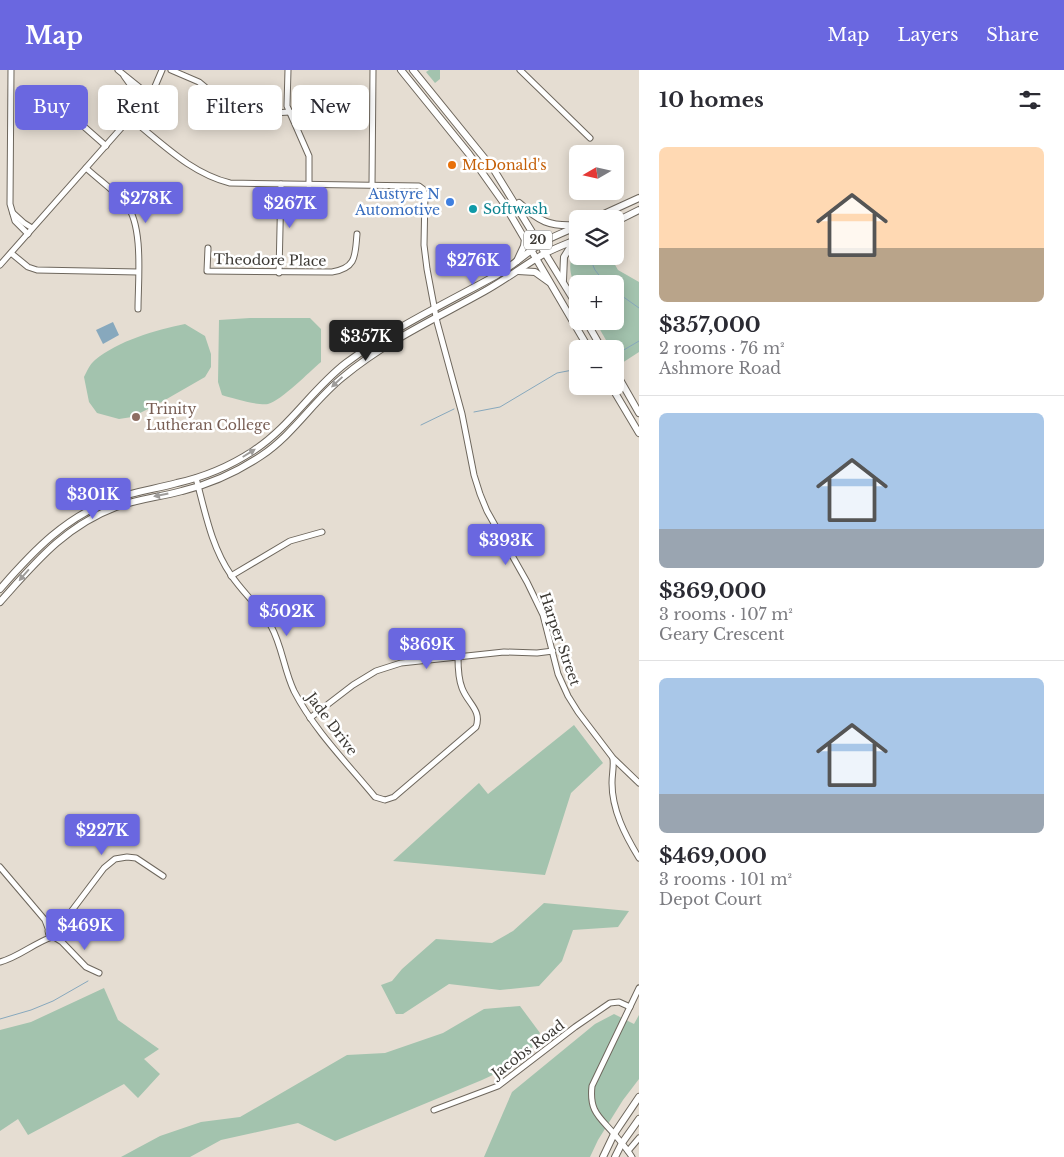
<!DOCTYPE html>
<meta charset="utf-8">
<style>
body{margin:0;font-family:"Libre Baskerville",serif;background:#f2f2f3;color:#2b2b33;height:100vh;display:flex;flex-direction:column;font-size:19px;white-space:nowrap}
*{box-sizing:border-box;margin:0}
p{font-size:16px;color:#7c7c81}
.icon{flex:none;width:28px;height:28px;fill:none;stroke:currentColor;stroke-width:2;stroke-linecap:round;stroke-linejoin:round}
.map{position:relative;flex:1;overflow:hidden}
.side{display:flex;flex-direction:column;background:#fff;width:425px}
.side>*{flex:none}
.guide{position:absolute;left:15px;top:15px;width:475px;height:45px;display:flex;gap:10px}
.needle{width:32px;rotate:261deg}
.tools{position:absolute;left:569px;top:75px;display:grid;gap:10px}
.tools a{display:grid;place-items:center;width:55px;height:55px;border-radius:8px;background:#fff;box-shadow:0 2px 12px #0003;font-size:25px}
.price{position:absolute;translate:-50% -42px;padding:0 11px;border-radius:5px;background:#6a67e0;color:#fff;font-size:16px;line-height:32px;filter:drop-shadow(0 1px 2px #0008)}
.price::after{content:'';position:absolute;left:50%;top:30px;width:15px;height:11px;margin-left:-8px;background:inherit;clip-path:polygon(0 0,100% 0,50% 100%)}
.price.on{background:#222;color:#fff}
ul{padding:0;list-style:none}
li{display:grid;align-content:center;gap:10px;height:265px;padding:0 20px}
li+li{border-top:1px solid #e1e1e2}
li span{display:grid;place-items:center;height:155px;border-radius:8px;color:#555}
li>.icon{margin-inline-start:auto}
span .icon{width:90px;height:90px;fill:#fffc;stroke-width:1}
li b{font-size:21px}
h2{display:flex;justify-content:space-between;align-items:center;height:60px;padding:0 20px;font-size:21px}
.chip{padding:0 18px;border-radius:8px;background:#fff;box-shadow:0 2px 12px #0003;font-size:18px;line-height:45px}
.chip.on{background:#6a67e0;color:#fff}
header{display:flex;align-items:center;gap:30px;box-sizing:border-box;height:70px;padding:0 25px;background:#6a67e0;color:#fff}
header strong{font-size:24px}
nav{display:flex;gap:28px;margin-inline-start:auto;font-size:18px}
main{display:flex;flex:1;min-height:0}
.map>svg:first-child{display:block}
.green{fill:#a3c3ae}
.water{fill:#87a8bd}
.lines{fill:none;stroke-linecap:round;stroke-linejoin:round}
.stream{stroke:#87a8bd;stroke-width:1}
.minor-casing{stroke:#6e675d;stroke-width:7}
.major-casing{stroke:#6e675d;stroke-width:8}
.minor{stroke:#fff;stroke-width:5}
.major{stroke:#fff;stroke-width:6}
.oneway{fill:#9e9c9a}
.food-dot{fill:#e8710a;stroke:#fff;stroke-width:2}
.shop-dot{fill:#3f7fe0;stroke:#fff;stroke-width:2}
.culture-dot{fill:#0f9aa8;stroke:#fff;stroke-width:2}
.education-dot{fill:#8d6e63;stroke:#fff;stroke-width:2}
.labels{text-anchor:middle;stroke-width:5;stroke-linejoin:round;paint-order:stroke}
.shield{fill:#fff;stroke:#767471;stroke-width:1}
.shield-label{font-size:12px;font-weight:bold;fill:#3c3934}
.food-label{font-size:14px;fill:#c56008;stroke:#fff;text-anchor:start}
.shop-label{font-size:14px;fill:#366cbe;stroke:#fff;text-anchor:end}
.culture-label{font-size:14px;fill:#0d838f;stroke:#fff;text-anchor:start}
.street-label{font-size:14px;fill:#3c3934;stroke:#fff}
.education-label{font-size:14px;fill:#785e54;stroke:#fff;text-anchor:start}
</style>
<header>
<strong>Map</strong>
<nav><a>Map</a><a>Layers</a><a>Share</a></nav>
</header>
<main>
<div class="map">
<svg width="639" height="1087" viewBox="0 0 639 1087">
<rect width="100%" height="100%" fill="#e5ddd2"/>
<g class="green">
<path d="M429,0h11v9l-5,4 -9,-11z"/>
<path d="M577,178l1,8h32l8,14 21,12v70l-17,11 -7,-10v-4h-3l-2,-2 -15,-26h20v-37h-37l-1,7c-7,-18 -10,-24 -2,-42z"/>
<path d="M250,248h60l11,11v33c-12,10 -39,38 -53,42 -8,2 -37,-6 -46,-9l-4,-13 1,-62z"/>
<path d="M185,254l20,12 6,18v13l-6,10 -47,27 -26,13 -13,2 -22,-6 -8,-11 -5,-25c3,-6 6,-13 11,-17 23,-19 60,-30 90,-36z"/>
<path d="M574,655l29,38 -32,30 -26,82 -152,-14 86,-78 9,11z"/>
<path d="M544,833l85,8 -11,16 -45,3 -11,31 -23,25 -39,4 -51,-6 -46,30h-7l-15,-29 11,-4 10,-12 34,-30 56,4 21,-12z"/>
<path d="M104,918l14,32 41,29 -15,10 16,15 -22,24 -14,-14 -96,51 -10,-16 -18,12v-101l31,-8z"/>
<path d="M520,936l20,27 -15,27 -43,20 -147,61 -37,-18 -77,17 -31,17h-69l39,-21 41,-14 39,-5 107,-62 38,-2 58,-20 41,-24z"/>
<path d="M614,944l20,10 5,-9v64l-16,21 -25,40 -8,17h-106l28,-65 83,-68z"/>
</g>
<path class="water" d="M113,252l6,13 -16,9 -7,-14z"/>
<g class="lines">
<g class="stream">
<path d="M589,186l6,14 11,14"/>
<path d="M615,221l24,17"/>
<path d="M617,284l22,-13"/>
<path d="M474,342l26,-5 57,-34 21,-4"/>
<path d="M421,355l33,-16"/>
<path d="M0,949l31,-9 22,-9 35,-20"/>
</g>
<defs>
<g id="minor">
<path d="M11,0l-1,134 5,17 13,13"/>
<path d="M118,0l31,25"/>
<path d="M171,0l28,12 24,20 32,12 35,-2"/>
<path d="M288,0l-1,36 22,50v29"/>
<path d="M520,0l70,68"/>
<path d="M124,6l5,7 17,17"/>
<path d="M73,47l33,29"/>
<path d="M130,48c32,25 60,55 100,65l189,3 4,3 2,5 -1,51 3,24 10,53 25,92 12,61 6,19 7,17 40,71 16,33 15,59 10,22 10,16 35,46 26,25"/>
<path d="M86,98c13,12 29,23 40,36 18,22 12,77 12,105"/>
<path d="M372,115l1,-115"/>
<path d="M13,143l11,10 8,5"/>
<path d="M208,178l-1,23 125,1c25,-4 23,-17 25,-38"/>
<path d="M11,183l17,14 9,3 101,2"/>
<path d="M0,195l146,-165 7,-9 9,-21"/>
<path d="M279,203l2,-89"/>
<path d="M196,408c9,33 15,68 35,97 12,18 29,32 40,51 11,20 13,44 23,65 20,39 53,72 81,106l10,3 9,-3 82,-70c6,-17 -8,-23 -14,-39 -4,-10 -4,-21 -4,-31"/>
<path d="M231,506l59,-35 32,-9"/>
<path d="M310,648l43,-33 23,-14 25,-8 103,-11 33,1 16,-2"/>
<path d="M613,689c1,8 -1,15 -1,24 0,27 13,52 27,75"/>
<path d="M0,797l45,53 3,8"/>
<circle cx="54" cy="861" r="6"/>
<path d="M60,861l4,-10 40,-53 11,-9 12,-2 9,1 27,18"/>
<path d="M54,867l8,5 24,25 13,6"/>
<path d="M0,892c19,-5 34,-19 52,-25"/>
<path d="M434,1040l64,-24 77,-59 35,-24 9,-1 11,5"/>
<path d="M628,1081l11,-13"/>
<path d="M632,1087c-5,-8 -11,-15 -17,-22 -15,-18 -26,-23 -23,-49l47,-98"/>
</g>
<g id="major">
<path d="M401,0l68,84 34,48 86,147"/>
<path d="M413,0l81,100 84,137"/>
<path d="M519,133c20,18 30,24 58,22"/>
<path d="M593,149l46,-21"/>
<path d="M615,152l24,-12"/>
<path d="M517,191l7,-15 1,-7"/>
<path d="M518,201l17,1 14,10"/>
<path d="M563,210l1,-23 10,-16"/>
<path d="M586,251l16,28"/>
<path d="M615,301l24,42"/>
<path d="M611,316l28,47"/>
<path d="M0,519c33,-38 66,-73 115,-90 20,-8 41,-10 62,-16 27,-6 53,-17 76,-32 37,-24 59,-62 93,-88 47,-35 100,-60 151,-88 17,-10 32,-25 50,-35 10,-5 20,-9 31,-14"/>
<path d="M0,532c35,-39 65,-76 116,-95 22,-8 44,-10 66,-16 29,-7 55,-19 79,-35 33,-22 52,-55 82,-79 43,-36 94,-59 142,-86 18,-10 34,-22 52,-33 12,-8 27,-13 41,-19"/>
<path d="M603,1087l11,-23 25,-37"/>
<path d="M615,1087l7,-14 17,-24"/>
</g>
</defs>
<use href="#minor" class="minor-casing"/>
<use href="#major" class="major-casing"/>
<use href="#minor" class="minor"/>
<use href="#major" class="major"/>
</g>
<defs><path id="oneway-solid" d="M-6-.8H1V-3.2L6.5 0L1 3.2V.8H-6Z" transform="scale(1.25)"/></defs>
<g class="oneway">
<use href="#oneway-solid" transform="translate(337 312) rotate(137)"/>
<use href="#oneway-solid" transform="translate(249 383) rotate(-32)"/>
<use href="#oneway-solid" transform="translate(161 425) rotate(169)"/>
<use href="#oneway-solid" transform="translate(24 505) rotate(131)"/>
</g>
<circle class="food-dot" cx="452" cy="95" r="5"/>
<circle class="shop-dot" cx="450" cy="132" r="5"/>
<circle class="culture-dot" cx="473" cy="139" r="5"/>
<circle class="education-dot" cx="136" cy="347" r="5"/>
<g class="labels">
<rect class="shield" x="524" y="160.5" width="28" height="19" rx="4"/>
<g class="shield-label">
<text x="538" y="174">20</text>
</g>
<g class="food-label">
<text x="462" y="100">McDonald's</text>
</g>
<g class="shop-label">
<text x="440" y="129">Austyre N<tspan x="440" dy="16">Automotive</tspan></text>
</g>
<g class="culture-label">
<text x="483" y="144">Softwash</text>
</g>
<g class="street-label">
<text transform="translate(270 190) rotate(1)" y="5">Theodore Place</text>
<text transform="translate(560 569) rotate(71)" y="5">Harper Street</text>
<text transform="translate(332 654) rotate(53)" y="5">Jade Drive</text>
<text transform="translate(528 979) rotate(-37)" y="5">Jacobs Road</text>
</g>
<g class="education-label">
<text x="146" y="344">Trinity<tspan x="146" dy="16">Lutheran College</tspan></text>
</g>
</g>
</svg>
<div class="tools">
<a><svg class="needle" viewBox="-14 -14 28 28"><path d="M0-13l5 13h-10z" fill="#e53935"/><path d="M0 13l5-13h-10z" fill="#7c7c81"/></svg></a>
<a><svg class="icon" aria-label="layers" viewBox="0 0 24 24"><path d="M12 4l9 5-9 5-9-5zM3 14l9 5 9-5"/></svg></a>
<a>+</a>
<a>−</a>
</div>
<b class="price" style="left:146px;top:154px">$278K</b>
<b class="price" style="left:290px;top:159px">$267K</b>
<b class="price" style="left:473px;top:216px">$276K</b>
<b class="price on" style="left:366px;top:292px">$357K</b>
<b class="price" style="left:93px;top:450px">$301K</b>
<b class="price" style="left:506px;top:496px">$393K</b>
<b class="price" style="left:287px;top:567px">$502K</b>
<b class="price" style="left:427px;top:600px">$369K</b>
<b class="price" style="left:102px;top:786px">$227K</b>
<b class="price" style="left:85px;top:881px">$469K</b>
<div class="guide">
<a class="chip on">Buy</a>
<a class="chip">Rent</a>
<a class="chip">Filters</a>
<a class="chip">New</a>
</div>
</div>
<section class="side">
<h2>10 homes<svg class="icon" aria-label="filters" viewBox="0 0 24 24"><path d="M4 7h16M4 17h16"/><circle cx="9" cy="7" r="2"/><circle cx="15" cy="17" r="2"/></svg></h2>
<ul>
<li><span style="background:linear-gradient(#ffd9b3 65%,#b9a48a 0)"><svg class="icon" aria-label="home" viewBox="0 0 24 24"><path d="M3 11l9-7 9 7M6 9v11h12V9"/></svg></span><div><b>$357,000</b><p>2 rooms · 76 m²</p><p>Ashmore Road</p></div></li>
<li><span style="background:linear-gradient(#a9c7e8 75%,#9aa5b1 0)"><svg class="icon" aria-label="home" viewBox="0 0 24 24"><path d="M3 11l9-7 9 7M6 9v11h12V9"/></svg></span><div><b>$369,000</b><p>3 rooms · 107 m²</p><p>Geary Crescent</p></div></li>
<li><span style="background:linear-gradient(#a9c7e8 75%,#9aa5b1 0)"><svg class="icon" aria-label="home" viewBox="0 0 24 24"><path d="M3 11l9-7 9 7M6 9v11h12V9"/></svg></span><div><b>$469,000</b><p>3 rooms · 101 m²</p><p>Depot Court</p></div></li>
</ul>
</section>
</main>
